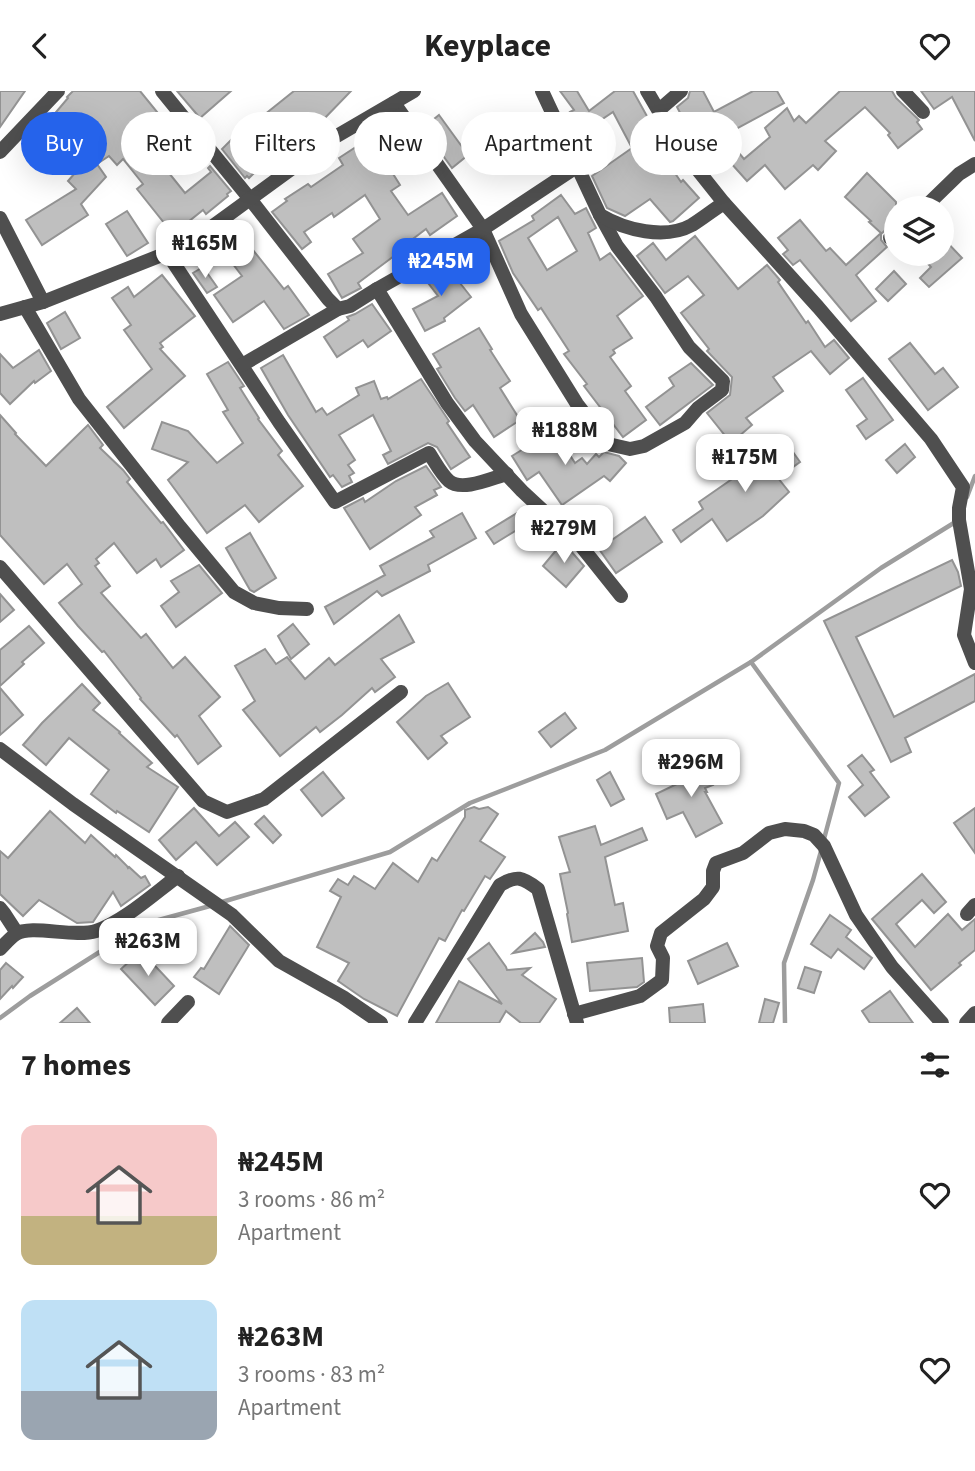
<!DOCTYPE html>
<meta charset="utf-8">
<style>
body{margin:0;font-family:"Source Sans 3",sans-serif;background:#f2f2f2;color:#222;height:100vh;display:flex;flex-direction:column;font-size:26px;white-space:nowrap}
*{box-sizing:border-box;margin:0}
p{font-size:23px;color:#767676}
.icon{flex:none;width:38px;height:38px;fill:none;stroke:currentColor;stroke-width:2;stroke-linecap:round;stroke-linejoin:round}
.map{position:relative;height:932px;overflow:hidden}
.panel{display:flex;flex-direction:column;background:#fff;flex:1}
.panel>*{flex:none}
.hud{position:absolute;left:21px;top:21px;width:934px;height:63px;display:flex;gap:14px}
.tools{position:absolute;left:884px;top:105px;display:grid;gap:14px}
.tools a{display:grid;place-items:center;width:70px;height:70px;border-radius:50%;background:#fff;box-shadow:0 7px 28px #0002;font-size:35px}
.price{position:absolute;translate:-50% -60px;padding:0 16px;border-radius:14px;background:#fff;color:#222;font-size:23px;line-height:46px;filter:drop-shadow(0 2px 4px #0008)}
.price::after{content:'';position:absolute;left:50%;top:42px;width:21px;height:16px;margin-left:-10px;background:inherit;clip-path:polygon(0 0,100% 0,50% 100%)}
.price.on{background:#2563eb;color:#fff}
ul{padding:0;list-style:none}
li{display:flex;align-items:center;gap:21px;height:175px;padding:0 21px}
li span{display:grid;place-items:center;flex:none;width:196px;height:140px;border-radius:14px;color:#555}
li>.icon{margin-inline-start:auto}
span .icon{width:84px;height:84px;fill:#fffc;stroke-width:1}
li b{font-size:30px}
h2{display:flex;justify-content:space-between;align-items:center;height:84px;padding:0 21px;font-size:30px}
.pill{padding:0 24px;border-radius:32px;background:#fff;box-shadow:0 7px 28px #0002;font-size:24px;line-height:63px}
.pill.on{background:#2563eb;color:#fff}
header{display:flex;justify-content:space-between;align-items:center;height:91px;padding:0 21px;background:#fff;font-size:32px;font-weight:700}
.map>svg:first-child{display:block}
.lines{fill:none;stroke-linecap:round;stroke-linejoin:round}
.stream{stroke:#9d9d9d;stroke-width:4.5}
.building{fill:#bfbfbf;stroke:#939393;stroke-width:2;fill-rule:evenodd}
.minor{stroke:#4f4f4f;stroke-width:14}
</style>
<header><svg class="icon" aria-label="back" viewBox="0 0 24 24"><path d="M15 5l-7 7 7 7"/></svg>Keyplace<svg class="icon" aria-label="heart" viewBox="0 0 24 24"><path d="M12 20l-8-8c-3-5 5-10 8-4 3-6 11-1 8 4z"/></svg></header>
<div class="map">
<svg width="975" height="932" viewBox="0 0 975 932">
<rect width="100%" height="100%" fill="#fff"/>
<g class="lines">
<g class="stream">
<path d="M967,406l8,-21"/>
<path d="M751,571l88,121 -15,56"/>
<path d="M222,811l168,-50 80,-49 135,-53 146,-88 130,-94 76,-47"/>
<path d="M0,927l30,-22 114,-72 66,-18"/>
<path d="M785,932l-1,-60 29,-83 8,-29"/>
</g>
</g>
<g class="building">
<path d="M0,0h25l-25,36z"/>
<path d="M73,0h67l35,43 -23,18 33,41 26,-21 -3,-4 2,-2 21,25 -4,3 1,2 -22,18 -3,-4 -30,24 -36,-45 6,-5 -20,-25 -6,6 -8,-9 -12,8 9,13 -25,27 7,11 -46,30 -16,-25 50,-31 -8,-8 7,-8 -43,-38 17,-20 3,2 16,-19 -1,-1z"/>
<path d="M177,0h54l-31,27z"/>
<path d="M294,0h57l-30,31 -4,-4 -48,40 -20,20 -2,-2 -2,2 -23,-29 20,-20 2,2z"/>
<path d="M560,0h17l12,20 26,-20h18l20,36 -4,2 16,23 -3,2 19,28 2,-2 16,18 -26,23 -3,1 -20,-23 -25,17 -18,-8 -15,-32 40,-28 -19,-36 -30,20 -13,-20 4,-2z"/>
<path d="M690,0h13l11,21 39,-21h24l7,12 -85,46 -22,-42 11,-9z"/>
<path d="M840,0h52l4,7 23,22 -2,2 5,7 -24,19 -10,-13 2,-2 -25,-26 -40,34 11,10 -18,19 -5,-5 -28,24 -20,-24 -18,16 -17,-19 9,-9 5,6 26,-22 -5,-9 22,-20 7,13 5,-5 7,7z"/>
<path d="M921,0h54v50l-23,-44 -18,12z"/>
<path d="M439,24l29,40 -16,13 -29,-40z"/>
<path d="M379,41l10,16 -9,5 20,32 -9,6 17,24 34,-22 15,23 -27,19 -4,-6 -33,25 1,2 -36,27 3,5 -19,10 -14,-24 35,-21 -10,-14 27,-20 -15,-24 -31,22 -2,-4 -28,19 7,10 -9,7 -30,-37 15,-11 -2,-2 23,-15 3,3 32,-22 -4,-7z"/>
<path d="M551,42l11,24 -23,15 -14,-21z"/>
<path d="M867,82l29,29v22l-6,2 -9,8v6l6,7 -31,28 20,26 -25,20 -51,-61 -7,5 -10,-11 5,-4 -10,-12 22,-18 26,31 4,-3 16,17 35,-32 -12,-11 2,-1 -26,-24z"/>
<path d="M561,104l14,19 11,-6 10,20 -8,5 12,27 10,-7 33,43 -26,20 15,22 -19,12 2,3 -5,4 21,29 -6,5 21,29 -23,17 -39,-51 3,-2 -23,-30 5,-3 -28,-43 -3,2 -25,-37 -14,-32 35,-21 -2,-4zM558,126l19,34 -30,19 -19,-32z"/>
<path d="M127,120l21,32 -21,13 -21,-32z"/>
<path d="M695,145l43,53 29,-24 13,15 -2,2 28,41 2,-2 17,26 9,-7 15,18 -19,16 -19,-23 -38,26 10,14 -37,27 6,7 -21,18 -24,-30 23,-18 2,-18 -25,-26 2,-2 -28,-36 23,-18 -16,-19 -23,17 -28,-37 16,-13 13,17z"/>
<path d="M942,146l20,21 -33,29 -9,-9 11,-11 -12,-13h23z"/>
<path d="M245,149l39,49 4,-3 21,29 -25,14 -20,-28 -31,21 -19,-27 28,-19 -16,-21z"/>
<path d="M445,173l26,33 -27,21 1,3 -20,10 -12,-22 25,-13 -13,-17z"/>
<path d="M203,176l14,20 -10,6 -14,-20z"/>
<path d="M894,180l12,13 -18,17 -12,-12z"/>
<path d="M162,184l33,41 -35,27 3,4 -3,2 25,27 -61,52 -17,-21 45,-38 -28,-39 7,-5 -19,-27 16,-11 6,10z"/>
<path d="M372,213l19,27 -23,16 -5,-7 -26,17 -13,-20 25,-17 -2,-3 8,-3z"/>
<path d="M65,221l15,26 -19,11 -14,-26z"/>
<path d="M479,237l13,21 -2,1 20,31 -10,7 20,32 -26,17 -21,-32 -8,6 -10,-13 -18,-29 4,-2 -8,-13z"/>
<path d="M910,252l25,31 8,-6 15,19 -30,23 -39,-51z"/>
<path d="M39,259l12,21 -16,12 -1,-2 -24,23 -10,-11v-39l13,14z"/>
<path d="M283,264l33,57 6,-4 5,7 32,-20 -3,-7 18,-7 7,18 6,-2 1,2 33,-20 28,42 -2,2 23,34 -19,12 -14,-22 -9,-4 -40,21 -5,-9 8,-4 -18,-36 -34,20 16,25 -7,5 6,8 -5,3 3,6 -10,5 -9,-12 -3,2 -42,-62 -27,-47z"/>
<path d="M228,271l16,24 -4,2 19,30 -1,1 24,32 -4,4 25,31 -44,36 -14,-17 -38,28 -39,-53 20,-18 -36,-13 10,-27 26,9 29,32 26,-20 -20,-31 5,-2 -21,-36z"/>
<path d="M691,272l22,22 -53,40 -14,-18 28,-21 -5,-8z"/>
<path d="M863,287l30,42 -27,19 -9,-13 10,-7 -21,-29z"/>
<path d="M0,324l16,18 -1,1 31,32 42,-41 15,20 -3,3 23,22 7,9 -3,3 34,41 2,-1 21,28 -23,17 -5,-8 -19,14 -23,-30 -18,16 3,4 -4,3 15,20 -9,7 40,45 5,-4 27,34 12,-11 35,40 -21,19 22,30 -23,18 -21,-29 -2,2 -35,-38 1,-1 -37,-47 -2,1 -24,-26 -19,-23 23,-19 -15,-20 -23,20 -44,-49z"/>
<path d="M554,339l21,33 7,-5 5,6 9,-10 3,3 5,-5 15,4 7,7 -16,18 -6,-5 -42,29 -23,-33 -12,8 -15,-24z"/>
<path d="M783,347l17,24 -22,16 11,14 -26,24 -36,25 -15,-22 -31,23 -8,-12 30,-21 -4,-7 46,-32 -3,-4z"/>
<path d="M905,353l10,13 -18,16 -11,-13z"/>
<path d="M426,375l15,21 -7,3 3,5 -22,12 6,8 -51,34 -26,-41 19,-10 2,4 31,-21z"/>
<path d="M462,422l14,25 -48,27 2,6 -48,25 -5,-5 -43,33 -9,-17 60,-32 -5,-9 54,-29 -4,-6z"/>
<path d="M517,422l8,12 -31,19 -8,-12z"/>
<path d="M645,426l17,25 -46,31 -17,-24z"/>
<path d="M250,442l26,45 -22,14 -4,-2 -24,-42z"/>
<path d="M563,451l21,24 -18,21 -23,-21z"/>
<path d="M952,469l6,12 3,14 -105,51 38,80 81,-43v27l-70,37 6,14 -20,10 -67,-141z"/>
<path d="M199,474l23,28 -46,34 -15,-21 18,-14 -8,-11z"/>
<path d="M0,503l14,16 -14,12z"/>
<path d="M399,524l15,27 -33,17 14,18 -20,15 -3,-4 -30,27 -22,17 -4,-5 -36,29 -37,-46 12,-9 -20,-35 30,-17 11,15 11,-7 18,22 24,-21 6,7z"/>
<path d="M293,533l16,20 -18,15 -13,-23z"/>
<path d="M29,535l15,17 -22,19 2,2 -24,22v-36z"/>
<path d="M448,592l22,34 -29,19 6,7 -19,16 -31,-37 29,-26z"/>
<path d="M82,593l18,19 -7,7 27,22 -1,1 33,30 -5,4 31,20 -29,45 -32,-21 -1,2 -25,-19 18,-24 -40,-32 -23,27 -23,-20 19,-22z"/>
<path d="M0,597l23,27 -23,20z"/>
<path d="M565,622l11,15 -25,19 -12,-15z"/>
<path d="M862,664l12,15 -4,2 19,25 -24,19 -16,-19 14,-12 -15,-19z"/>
<path d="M703,670l10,24 -8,3 2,4h-2l17,31 -26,14 -13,-25 -16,7 -11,-25 23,-11 -4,-10z"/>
<path d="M323,681l21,26 -22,18 -21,-26z"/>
<path d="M610,681l14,27 -13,7 -14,-26z"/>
<path d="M474,716l5,2 9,-2 10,7 -18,27 25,16 -15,22 -5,-3 -21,35 -2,-1 -17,31 -6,-3 -42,78 -33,-17 -26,-18 11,-18 -32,-16 24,-50 -11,-6 8,-12 10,6 6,-9 21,13 18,-26 25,19 14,-24 5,3 28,-44v-7z"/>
<path d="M194,717l25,28 16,-14 14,15 -32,28 -21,-23 -20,18 -17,-20z"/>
<path d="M975,717v45l-21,-30z"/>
<path d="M50,720l35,32 6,-8 24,22 1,-2 11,11 1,2 1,-1 12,11 4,-2 5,9 -29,21 -8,-14 -20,30 -16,1 -38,-23 -16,16 -23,-22v-43l8,7z"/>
<path d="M264,725l17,19 -8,8 -18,-19z"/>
<path d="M595,735l6,19 41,-17 5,12 -42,17 10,48 8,-2 5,28 -56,11 -5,-28 1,-1 -8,-39 10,-2 -11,-35z"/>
<path d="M922,783l24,28 -12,11 -12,-13 -26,24 19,23 33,-33 14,16 13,-11v31l-16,13 2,2 -30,25 -59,-71z"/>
<path d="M830,824l21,15 -5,7 26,21 -8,11 -26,-20 -7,9 -20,-14z"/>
<path d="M230,835l19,19 -30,49 -25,-17 7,-9 3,1z"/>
<path d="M535,842l8,9 2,5 -32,6z"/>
<path d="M489,852l17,24 1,3 23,-2 -8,7 34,24 -17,24h-18l-15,-12 -7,12h-63l23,-42 43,23 -34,-45z"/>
<path d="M727,852l11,23 -40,18 -10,-23z"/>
<path d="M141,860l33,35 -19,19 -34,-36z"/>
<path d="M642,867l2,24 -7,5 -47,4 -3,-28z"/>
<path d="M6,872l17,14 -10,11 -1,-2 -12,13v-29z"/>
<path d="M805,876l16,5 -7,21 -16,-5z"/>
<path d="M890,900l23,32h-43l-8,-12z"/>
<path d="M765,908l14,4 -6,20h-14z"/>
<path d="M703,913l2,19h-35l-1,-15z"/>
<path d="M77,917l13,15h-30z"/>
</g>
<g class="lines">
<g class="minor">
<path d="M162,0l88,108 78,100 10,10"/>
<path d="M647,0l34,58 43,54 94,104 113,132 32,48 -4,21v12l12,69 -7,46 11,28"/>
<path d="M903,0l20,21"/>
<path d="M394,12l89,126 38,85 56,90 31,40 22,5 14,-3 41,-23 13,-15 24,-18 1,-9 -34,-34 -33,-50 -39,-51 -17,-31 -58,-124"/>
<path d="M659,19l22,-19"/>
<path d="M0,61l58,-61"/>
<path d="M924,117l35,-34 16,-10"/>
<path d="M600,124c25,15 65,25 92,10 11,-7 21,-15 32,-22"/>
<path d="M0,127l43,84"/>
<path d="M890,147l6,-5"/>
<path d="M167,162l112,169 56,80 94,-49c6,9 12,21 20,28 13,11 43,-3 58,-7"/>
<path d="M377,198l70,114 28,38 47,50 59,55 40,50"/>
<path d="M25,216l54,92 101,128 54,65 20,11 25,5 28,1"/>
<path d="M0,223l43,-12 124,-49 42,-24 126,-92 79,-46"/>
<path d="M242,274l96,-56 12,-3 27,-17 106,-60 95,-63"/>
<path d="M0,476l203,234 24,11 37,-13 137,-107"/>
<path d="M0,658l73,55 159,111 47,46 64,36 38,26"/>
<path d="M0,817l4,5 13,20"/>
<path d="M967,823l8,-9"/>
<path d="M0,858c5,-5 10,-11 16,-15 15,-10 58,4 80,-3 27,-9 59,-38 82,-55"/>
<path d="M574,923l66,-18 22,-16 1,-22 -6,-12 4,-13 43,-34 9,-12v-16l3,-8 27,-10 26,-20 16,-4 19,2 10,4 10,11 32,69 36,52 50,56"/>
<path d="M168,932l20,-21"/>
<path d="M415,932l85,-138c17,-10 22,-8 38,4l39,134"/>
<path d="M966,932l9,-10"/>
</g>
</g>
</svg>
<div class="tools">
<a><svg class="icon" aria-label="layers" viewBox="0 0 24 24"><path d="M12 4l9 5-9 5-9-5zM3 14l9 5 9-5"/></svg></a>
</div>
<b class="price" style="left:205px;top:189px">₦165M</b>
<b class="price on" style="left:441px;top:207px">₦245M</b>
<b class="price" style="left:565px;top:376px">₦188M</b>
<b class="price" style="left:745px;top:403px">₦175M</b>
<b class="price" style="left:564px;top:474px">₦279M</b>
<b class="price" style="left:691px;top:708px">₦296M</b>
<b class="price" style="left:148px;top:887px">₦263M</b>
<div class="hud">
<a class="pill on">Buy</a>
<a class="pill">Rent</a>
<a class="pill">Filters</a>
<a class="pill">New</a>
<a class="pill">Apartment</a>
<a class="pill">House</a>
</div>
</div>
<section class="panel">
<h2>7 homes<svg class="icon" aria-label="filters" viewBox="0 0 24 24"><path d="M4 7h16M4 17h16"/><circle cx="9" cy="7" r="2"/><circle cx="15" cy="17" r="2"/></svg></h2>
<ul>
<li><span style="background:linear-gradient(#f6c9c9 65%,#c2b280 0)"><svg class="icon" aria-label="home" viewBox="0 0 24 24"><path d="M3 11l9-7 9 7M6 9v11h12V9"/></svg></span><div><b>₦245M</b><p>3 rooms · 86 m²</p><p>Apartment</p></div><svg class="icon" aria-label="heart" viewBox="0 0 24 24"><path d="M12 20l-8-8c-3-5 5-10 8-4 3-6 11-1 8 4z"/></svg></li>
<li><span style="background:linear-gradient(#bfe0f5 65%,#9aa5b1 0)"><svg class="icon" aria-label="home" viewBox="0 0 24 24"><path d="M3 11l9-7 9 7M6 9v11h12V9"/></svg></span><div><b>₦263M</b><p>3 rooms · 83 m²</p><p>Apartment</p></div><svg class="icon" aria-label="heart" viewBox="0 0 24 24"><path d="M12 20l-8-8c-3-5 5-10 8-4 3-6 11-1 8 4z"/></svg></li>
</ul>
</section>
